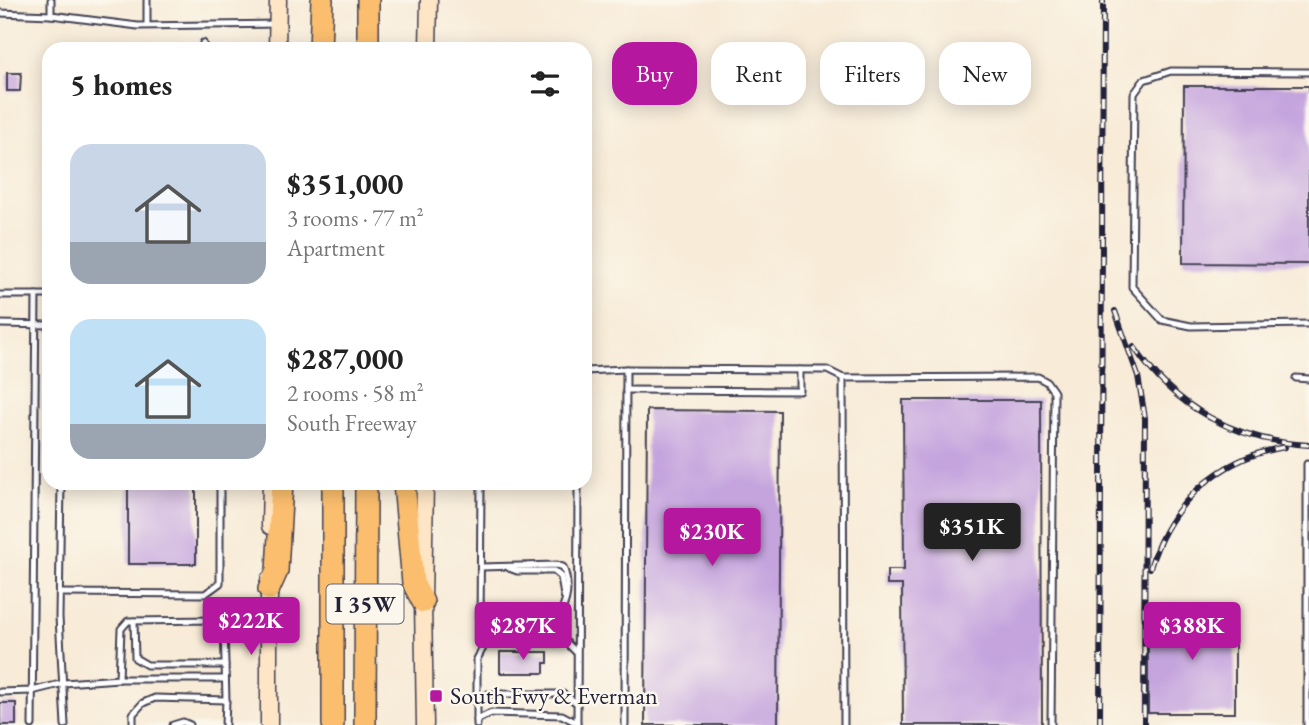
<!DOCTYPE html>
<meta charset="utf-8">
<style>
body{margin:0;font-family:"EB Garamond",serif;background:#f2f2f2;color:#222;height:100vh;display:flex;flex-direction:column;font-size:26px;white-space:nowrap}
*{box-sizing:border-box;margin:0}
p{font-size:23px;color:#767676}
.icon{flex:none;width:38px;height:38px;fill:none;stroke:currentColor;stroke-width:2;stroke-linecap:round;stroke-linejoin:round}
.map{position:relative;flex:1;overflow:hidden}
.sheet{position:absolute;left:42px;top:42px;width:550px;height:448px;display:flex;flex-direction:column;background:#fff;border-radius:21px;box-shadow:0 4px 18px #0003}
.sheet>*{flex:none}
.hud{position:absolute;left:612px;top:42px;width:592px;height:63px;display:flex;gap:14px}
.price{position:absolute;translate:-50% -60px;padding:0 16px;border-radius:7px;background:#b5179e;color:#fff;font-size:23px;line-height:46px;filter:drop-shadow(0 2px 4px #0008)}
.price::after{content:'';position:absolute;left:50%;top:42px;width:21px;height:16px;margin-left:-10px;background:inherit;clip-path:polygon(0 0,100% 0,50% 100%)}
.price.on{background:#222;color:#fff}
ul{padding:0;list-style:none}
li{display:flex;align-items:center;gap:21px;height:175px;padding:0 28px}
li span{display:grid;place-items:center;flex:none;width:196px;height:140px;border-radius:21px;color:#555}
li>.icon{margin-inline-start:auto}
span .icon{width:84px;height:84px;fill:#fffc;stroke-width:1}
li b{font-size:30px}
h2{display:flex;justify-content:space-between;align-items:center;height:84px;padding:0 28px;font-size:30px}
.tag{padding:0 24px;border-radius:21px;background:#fff;box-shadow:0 4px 18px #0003;font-size:24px;line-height:63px}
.tag.on{background:#b5179e;color:#fff}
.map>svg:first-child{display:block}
.building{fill:#c5a4de}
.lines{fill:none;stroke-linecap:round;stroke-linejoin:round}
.service-casing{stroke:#424052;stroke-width:9}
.secondary-casing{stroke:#424052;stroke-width:19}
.motorway-casing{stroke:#424052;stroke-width:24}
.service{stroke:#fff;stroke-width:5}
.secondary{stroke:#fde5c5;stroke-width:16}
.motorway{stroke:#fbbe6e;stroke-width:21}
.rail-casing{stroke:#22223b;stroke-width:6}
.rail{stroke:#fbf7ec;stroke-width:3.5;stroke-dasharray:10;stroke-linecap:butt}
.poi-dot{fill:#b5179e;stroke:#fbf7ec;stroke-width:2.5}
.labels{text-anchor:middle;stroke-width:5;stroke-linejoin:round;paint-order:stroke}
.shield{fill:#fbf7ec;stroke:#636270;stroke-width:2}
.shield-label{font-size:23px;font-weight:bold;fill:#22223b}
.poi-label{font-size:24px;fill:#22223b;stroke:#fbf7ec;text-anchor:start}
</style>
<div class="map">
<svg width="1309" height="725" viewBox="0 0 1309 725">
<rect width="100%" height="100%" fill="#fbf7ec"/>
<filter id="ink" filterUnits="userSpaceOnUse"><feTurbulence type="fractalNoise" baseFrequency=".0143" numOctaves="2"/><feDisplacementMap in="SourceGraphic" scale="14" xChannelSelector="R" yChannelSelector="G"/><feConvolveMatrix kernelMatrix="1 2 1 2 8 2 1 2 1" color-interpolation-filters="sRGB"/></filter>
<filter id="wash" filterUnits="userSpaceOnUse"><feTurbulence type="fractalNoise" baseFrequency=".00686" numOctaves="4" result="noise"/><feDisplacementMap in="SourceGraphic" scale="28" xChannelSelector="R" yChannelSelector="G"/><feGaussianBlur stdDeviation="1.57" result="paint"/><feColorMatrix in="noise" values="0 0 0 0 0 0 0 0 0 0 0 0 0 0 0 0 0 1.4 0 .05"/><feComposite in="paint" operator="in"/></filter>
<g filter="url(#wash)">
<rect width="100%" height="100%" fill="#f8ebd7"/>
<g id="blocks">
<g class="building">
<path d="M7,73h14l-1,18h-13z"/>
<path d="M1184,86h125v178l-126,-1z"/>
<path d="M903,400h138l1,325h-139l-1,-140h-15v-15h17z"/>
<path d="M647,410l133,1 -2,314h-133z"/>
<rect x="128" y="483" width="68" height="81"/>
<rect x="1148" y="612" width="87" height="101"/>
<path d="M500,652h48v11h-4v10h-44z"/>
<rect x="0" y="703" width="16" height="22"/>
</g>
</g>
</g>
<g filter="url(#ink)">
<use href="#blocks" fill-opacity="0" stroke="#424052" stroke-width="2"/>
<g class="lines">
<defs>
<g id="service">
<path d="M51,0v15l87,11 139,-2"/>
<path d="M147,0v25"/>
<path d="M0,13l51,2"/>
<path d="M203,43l1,6"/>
<path d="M1309,72l-138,-1 -27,9 -10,14 -2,193 30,33 29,6 118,-2"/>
<path d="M0,295h49"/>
<path d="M0,324l49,1"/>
<path d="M584,371l42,-2"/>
<path d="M1296,378l13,1"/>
<path d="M626,390l174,1v-21"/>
<path d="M61,483l-2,134 6,108"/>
<path d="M481,483l-1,149 4,14"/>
<path d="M509,568l8,3h37l7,6 3,19"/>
<path d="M60,593l145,1 15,-11v-100"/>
<path d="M480,613l81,-1c7,-14 8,-30 2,-45l-6,-2 -76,2"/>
<path d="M134,621l1,37 12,7h78"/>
<path d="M119,679h106"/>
<path d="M0,692l32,-1 32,-8 55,-4 2,-50 7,-8 89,-1 7,6 2,74"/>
<path d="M477,702l11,-8h75l14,9"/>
<path d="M477,720l14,-7 71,2 15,8"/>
<path d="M32,725l4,-430"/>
<path d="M133,725v-11l10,-11 12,-5 71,2 -1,25"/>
<path d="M173,725l10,-3 7,3"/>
<path d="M477,725v-66l7,-13 9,-4 74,1 9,9"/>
<path d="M577,725l1,-242"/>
<path d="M625,725l1,-356 201,1 16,8"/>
<path d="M844,725l-1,-347 195,-1 9,5 7,10 -3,333"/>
<path d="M1307,725v-261"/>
</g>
<g id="secondary">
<path d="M277,49l1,-49"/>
<path d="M428,49l1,-49"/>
<path d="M425,483l-2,119 2,123"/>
<path d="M270,526l1,-43"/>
<path d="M269,580v145"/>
</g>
<g id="motorway">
<path d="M320,49l2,-49"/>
<path d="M368,49v-49"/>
<path d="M333,483v242"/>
<path d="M404,483l9,100 10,19"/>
<path d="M269,589l8,-18 5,-88"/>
<path d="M365,725l1,-242"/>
</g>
</defs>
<use href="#service" class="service-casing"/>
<use href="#secondary" class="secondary-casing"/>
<use href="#motorway" class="motorway-casing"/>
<use href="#service" class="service"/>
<use href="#secondary" class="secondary"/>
<use href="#motorway" class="motorway"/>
<defs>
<g id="rail">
<path d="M1115,311l23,65 7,42 -1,307"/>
<path d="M1134,347c41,61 102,94 175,98"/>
<path d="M1150,568c19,-64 68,-110 135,-121"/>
<path d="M1100,725l3,-725"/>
</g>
</defs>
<use href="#rail" class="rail-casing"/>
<use href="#rail" class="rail"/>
</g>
</g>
<rect class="poi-dot" x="429" y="689" width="14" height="14" rx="3.5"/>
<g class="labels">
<rect class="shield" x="326.5" y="584.5" width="77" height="39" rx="5"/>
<g class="shield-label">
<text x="365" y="612">I 35W</text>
</g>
<g class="poi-label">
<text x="450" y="704">South Fwy &amp; Everman</text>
</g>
</g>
</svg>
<b class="price on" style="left:972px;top:563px">$351K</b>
<b class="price" style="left:712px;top:568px">$230K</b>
<b class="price" style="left:251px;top:657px">$222K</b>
<b class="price" style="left:523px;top:662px">$287K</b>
<b class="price" style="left:1192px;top:662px">$388K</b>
<div class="hud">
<a class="tag on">Buy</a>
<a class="tag">Rent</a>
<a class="tag">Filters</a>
<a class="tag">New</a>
</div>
<section class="sheet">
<h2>5 homes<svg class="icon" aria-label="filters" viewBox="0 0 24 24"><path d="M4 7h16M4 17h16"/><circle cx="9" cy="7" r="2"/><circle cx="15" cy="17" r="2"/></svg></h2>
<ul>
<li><span style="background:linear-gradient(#c9d6e8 70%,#9aa5b1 0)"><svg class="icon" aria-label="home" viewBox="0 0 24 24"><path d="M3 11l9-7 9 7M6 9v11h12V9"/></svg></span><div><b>$351,000</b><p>3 rooms · 77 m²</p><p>Apartment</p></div></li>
<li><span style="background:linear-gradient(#bfe0f5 75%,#9aa5b1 0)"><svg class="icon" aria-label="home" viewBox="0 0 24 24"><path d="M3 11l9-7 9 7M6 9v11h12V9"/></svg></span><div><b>$287,000</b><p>2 rooms · 58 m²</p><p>South Freeway</p></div></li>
</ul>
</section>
</div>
